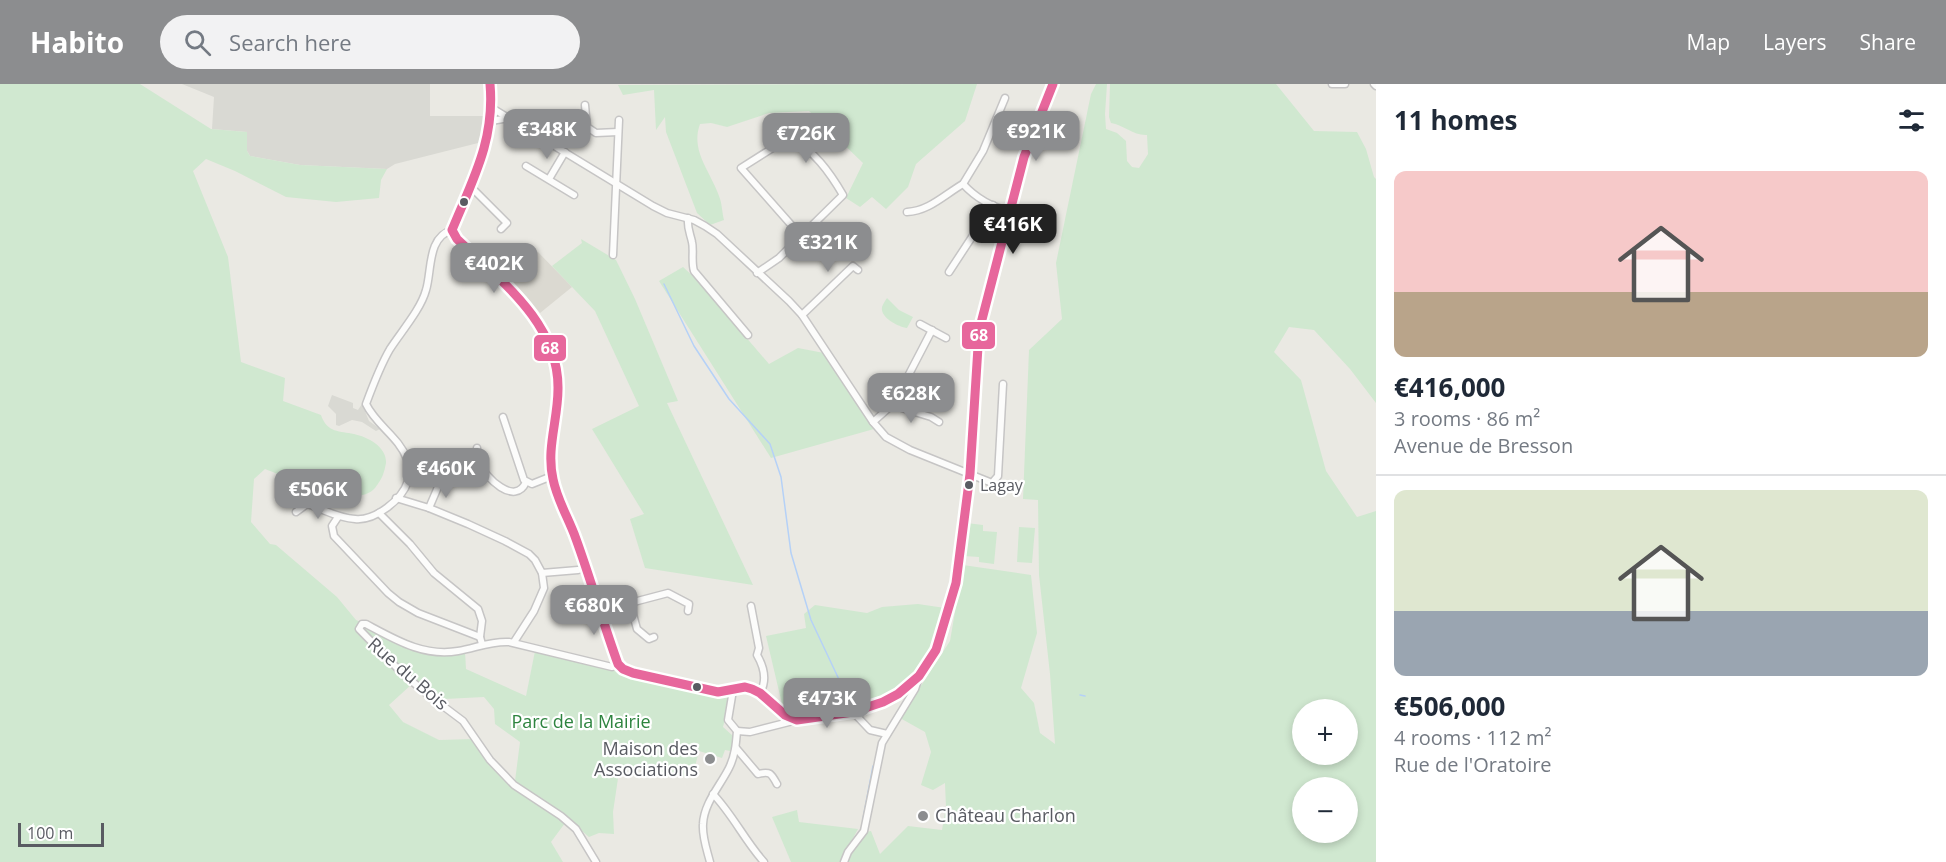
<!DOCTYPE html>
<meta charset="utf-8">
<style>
body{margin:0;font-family:"Open Sans",sans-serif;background:#f2f2f3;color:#1f2937;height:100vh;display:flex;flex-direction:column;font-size:22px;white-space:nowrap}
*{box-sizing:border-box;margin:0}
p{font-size:20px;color:#747a83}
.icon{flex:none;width:33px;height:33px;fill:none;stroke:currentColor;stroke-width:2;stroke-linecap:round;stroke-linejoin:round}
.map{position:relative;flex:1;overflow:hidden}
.details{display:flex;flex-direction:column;background:#fff;width:570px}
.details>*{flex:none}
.fabs{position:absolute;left:1292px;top:615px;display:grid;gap:12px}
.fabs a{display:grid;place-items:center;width:66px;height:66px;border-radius:50%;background:#fff;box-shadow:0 3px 9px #0003;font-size:30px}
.scale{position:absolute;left:18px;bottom:15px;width:86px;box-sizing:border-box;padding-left:6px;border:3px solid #595b62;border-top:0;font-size:16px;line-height:21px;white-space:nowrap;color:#595b62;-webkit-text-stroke:4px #fff;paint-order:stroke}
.price{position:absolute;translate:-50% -51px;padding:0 14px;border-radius:12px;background:#8c8d8f;color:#fff;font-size:20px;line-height:39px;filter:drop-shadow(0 2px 3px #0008)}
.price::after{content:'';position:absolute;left:50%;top:36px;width:18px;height:14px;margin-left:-9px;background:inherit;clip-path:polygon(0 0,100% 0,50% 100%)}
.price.current{background:#222;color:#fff}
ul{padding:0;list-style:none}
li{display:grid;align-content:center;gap:12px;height:318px;padding:0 18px}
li+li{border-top:2px solid #e0e1e3}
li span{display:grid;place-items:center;height:186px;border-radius:12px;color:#555}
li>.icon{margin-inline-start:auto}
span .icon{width:108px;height:108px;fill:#fffc;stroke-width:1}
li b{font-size:26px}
h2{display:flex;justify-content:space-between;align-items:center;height:72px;padding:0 18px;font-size:26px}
header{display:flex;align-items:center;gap:36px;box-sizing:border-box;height:84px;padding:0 30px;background:#8c8d8f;color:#fff}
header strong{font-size:28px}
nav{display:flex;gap:33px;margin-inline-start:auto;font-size:21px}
.search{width:420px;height:54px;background:#f2f2f3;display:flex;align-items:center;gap:15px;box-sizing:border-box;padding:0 21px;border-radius:33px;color:#747a83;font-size:22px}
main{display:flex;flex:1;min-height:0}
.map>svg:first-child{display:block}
.industrial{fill:#d9d9d3}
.education{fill:#dbd9d1}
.green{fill:#d0e8d0;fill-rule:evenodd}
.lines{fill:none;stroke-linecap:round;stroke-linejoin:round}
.stream{stroke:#b5d1f7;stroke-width:1.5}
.minor-casing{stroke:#c6c5c5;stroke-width:9}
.tertiary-casing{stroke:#c6c5c5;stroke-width:10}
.minor{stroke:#fcfcfb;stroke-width:6}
.tertiary{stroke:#fcfcfb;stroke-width:8}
.bus-1-casing{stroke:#fff;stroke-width:14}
.bus-1{stroke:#e7679c;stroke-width:9}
.bus-dot{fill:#595b62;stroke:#fff;stroke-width:2}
.poi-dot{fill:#8c8d8f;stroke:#fff;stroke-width:2}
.labels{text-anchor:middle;stroke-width:4.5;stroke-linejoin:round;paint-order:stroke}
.bus-label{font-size:16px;fill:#595b62;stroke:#fff;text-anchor:start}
.street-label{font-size:18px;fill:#595b62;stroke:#fff}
.park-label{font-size:18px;fill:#2e843f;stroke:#fff}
.poi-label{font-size:18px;fill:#595b62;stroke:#fff;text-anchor:end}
.line-badge{stroke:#fff;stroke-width:2}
.badge-label{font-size:16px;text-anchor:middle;font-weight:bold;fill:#fff}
</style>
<header>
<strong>Habito</strong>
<div class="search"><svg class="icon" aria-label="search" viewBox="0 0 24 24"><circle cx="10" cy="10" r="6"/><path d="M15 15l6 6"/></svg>Search here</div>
<nav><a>Map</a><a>Layers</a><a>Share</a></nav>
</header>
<main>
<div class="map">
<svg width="1376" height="778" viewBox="0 0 1376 778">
<rect width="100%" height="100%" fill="#eae9e3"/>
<g class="industrial">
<path d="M182,0h248v32h57l-5,26 -87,22 -8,5 -87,-4 -50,-9 -3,-5v-19l-35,-3 2,-32z"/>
<path d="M332,311l21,8v5l5,2 4,-6 7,17 11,8 -4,2 -14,-9 -10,-2 -13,6 -3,-1v-11l-8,-8z"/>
</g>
<path class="education" d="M536,166l36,37 -32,26 -14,-17 -3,2 -14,-16 4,-5 -3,-2z"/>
<g class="green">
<path d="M0,0h140l71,45 36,3v19l3,5 50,9 87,4 -6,11 -2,18 -43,4 -50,-5 -51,-26 -29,-12 -13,12 35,86 13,105 44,16 -2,23 38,14c6,18 19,16 33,19 14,3 33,13 32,29 -2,11 -4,16 -11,25 -20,23 -86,-10 -110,-19l-11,10 -3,43 19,22 6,1 61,52 19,23 64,25 21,4 24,2 1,18 60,27 9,-45 195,47 -7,29 10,9v7l-3,8 -5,-1 -3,8 -23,-7 -7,27 -16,-3 -2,3 -54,-13 -7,47 1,22 -15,-1 -10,4 -21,-18 -17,23 12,20h-563zM412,600l33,15 39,-2 10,12 1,15 25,18 -5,39 -28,-20 -13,-22 -35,1 -36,-18 -14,-17z"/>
<path d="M977,0l-12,37 -49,43 -8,23 -22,22 -14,-12 -12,10 -14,-9 17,-35 -54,-52 -40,2 -42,14 -16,-4 -11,1c-10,27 11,48 19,72 3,7 3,16 5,24l-14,5 -13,-12 -31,-81 -1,-15 -9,13 -2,-40 -31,5 -5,-10z"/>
<path d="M1096,0h11l-2,30 1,15 11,4 9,8 1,20 5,6 7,1 9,-14 -1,-19c-13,1 -23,-10 -36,-12l-2,-6 1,-33h166l38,47 43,1 9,17 8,28 2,2v224l-26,-34 -36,-39 -25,-3 -15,25 27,28 25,91 31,46 19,-6v351h-528v-10l18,-20 5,-1 9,23 28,-28 34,4 4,-23 -1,-24 -12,7 -12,-5 10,-33 -6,-20 -25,-14 50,-77 13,-76 68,10 6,58 -16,55 13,15 6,30 15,11 -5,-70 -11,-99 -1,-75 -15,-1 6,-149 33,-31 -6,-56 35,-169zM1302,626h45v44h-45zM1302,704h45v44h-45z"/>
<path d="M581,155l35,21 19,39 43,102 -11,2 86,182 -108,-17 -15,-49 14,-5 -52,-85 47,-23 -44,-95 -43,-45 30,-23z"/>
<path d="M683,183l13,12 73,85 29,-16 26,5 50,76 -103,29 -112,-177z"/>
<path d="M887,214l12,12 14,7 -6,11c-8,-1 -27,-10 -25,-21 1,-3 3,-6 5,-9z"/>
<path d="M967,439l16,2v6l14,1 -3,32 -15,-2v-5l-15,-1z"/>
<path d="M1019,443l16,1 -3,35 -15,-1z"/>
<path d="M918,520l27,4 -9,31 -13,25 -21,19 -23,16 -35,12 -32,6 -30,-13 -16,-68 40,-8 -2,-14 11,-9 52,8 15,-6z"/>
<path d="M797,726l2,12 59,7 -18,33h-49l-19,-45z"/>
</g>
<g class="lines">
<g class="stream">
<path d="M664,200l30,62 35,53 41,45 11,33 10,76 20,67 40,85"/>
<path d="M1080,611l5,1"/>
<path d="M863,735l10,-53"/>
</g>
<defs>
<g id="minor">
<path d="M1332,0h13"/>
<path d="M1374,0l2,2"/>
<path d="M585,21l2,22 9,6 22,-1"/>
<path d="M492,24l161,98 14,7 27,7 11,6 12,8 72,67 13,14 71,107 13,15 24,13 82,33 6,-7 5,-92"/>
<path d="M491,37l18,-3"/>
<path d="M526,82l48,29"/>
<path d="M549,95l16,-27"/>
<path d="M963,100l20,-33 22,-53"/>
<path d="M470,102l37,37 -6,6"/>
<path d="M907,128c22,-1 37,-17 56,-28 12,13 28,23 47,27"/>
<path d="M688,134c-1,10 2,15 4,24 2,8 -1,19 2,29l54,64"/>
<path d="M613,171l6,-135"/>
<path d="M949,188l44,-67"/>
<path d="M757,189l22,-15 64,-63c-14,-24 -29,-44 -53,-58l-49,31 60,68"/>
<path d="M802,231l51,-49 5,4"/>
<path d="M920,240l26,14"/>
<path d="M892,321l39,12 8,5"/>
<path d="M503,333l21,63 8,4 20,-8"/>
<path d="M873,338l19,-17 2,-13 12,-12 26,-50"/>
<path d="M477,364c0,5 0,10 2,15 6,14 36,44 47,19"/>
<path d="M396,414l33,10 39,16 37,17 24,13 6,6 7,13 2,15 -10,23 -20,31"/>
<path d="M429,424l12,-28"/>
<path d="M296,428l11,-8c16,5 30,14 48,15 20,2 47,-19 53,-38 2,-7 1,-16 -1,-22 -8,-22 -31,-34 -41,-55 7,-19 14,-38 24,-55 11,-17 31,-40 36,-59 6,-19 1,-53 26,-60"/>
<path d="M379,429l31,31 24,29 44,36 4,12 -2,16"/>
<path d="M338,433l-6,9 2,10 54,57 11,9 19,11 62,24 2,7"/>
<path d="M542,489l36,-3"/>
<path d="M630,519l7,26 12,10 5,-2"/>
<path d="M751,522l8,42 -2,7c7,12 10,26 3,38"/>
<path d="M598,525l27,-8 5,2 38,-10 21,11 -1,7"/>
<path d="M853,628l17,18 17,4"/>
<path d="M737,647l13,1 47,-12"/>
<path d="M736,664l22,26c12,-3 13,-1 19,10"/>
<path d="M713,710c20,21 32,47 51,68"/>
<path d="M596,778l-20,-33 -15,-13 -47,-31 -24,-25 -27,-39 -36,-27 -26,-22 -42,-43 3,-5h4c30,16 58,33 92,27 18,-3 32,-10 51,-9l103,25 6,-3"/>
<path d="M710,778c-3,-12 -8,-25 -7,-38 1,-21 17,-38 26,-56 6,-12 7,-24 8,-37l-9,-11 5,-30"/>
<path d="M844,778l4,-10 16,-21 18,-88 33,-54 4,-12"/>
</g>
<path id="tertiary" d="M490,0l2,24 -8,45 -32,77 5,9c41,42 104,85 101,150 -2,30 -12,61 -5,91 5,20 16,39 23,59 15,42 26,84 42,125l5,5 10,4 85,19 27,-5 7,2 8,4 25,22 12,5 56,-8 30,-10 15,-8 21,-18 11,-16 6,-10 20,-67 14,-109 9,-143 45,-174 29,-73"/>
</defs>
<use href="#minor" class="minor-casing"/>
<use href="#tertiary" class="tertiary-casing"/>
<use href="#minor" class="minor"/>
<use href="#tertiary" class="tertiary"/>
<defs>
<path id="bus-1" d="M490,0c5,56 -17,95 -38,146l5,9c43,41 102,84 101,150 0,31 -12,60 -5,90 4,21 16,40 23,60 15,41 27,84 42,125l5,5 10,4 85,19 27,-5 7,2 8,4 25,22 12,5 56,-8 30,-10 15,-8 21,-18 17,-26 20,-67 14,-109 9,-143 45,-174 29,-73"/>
</defs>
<use href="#bus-1" class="bus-1-casing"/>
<use href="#bus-1" class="bus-1"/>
</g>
<g class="bus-dot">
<circle cx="464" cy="118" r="5"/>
<circle cx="969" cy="401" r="5"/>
<circle cx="697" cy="603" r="5"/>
</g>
<g class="poi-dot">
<circle cx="710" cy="675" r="6"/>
<circle cx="923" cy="732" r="6"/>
</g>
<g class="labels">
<g class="bus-label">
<text x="980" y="407">Lagay</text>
</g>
<g class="street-label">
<text transform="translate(408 590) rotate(41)" y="6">Rue du Bois</text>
</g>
<g class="park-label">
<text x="581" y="644">Parc de la Mairie</text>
</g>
<g class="poi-label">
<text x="698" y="671">Maison des<tspan x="698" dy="21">Associations</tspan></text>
<text x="935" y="738" text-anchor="start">Château Charlon</text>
</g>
</g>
<g class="line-badge">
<rect x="961" y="237" width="35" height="29" rx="6" fill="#e7679c"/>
<rect x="533" y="250" width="34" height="28" rx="6" fill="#e7679c"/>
</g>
<g class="badge-label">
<text x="979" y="257">68</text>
<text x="550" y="270">68</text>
</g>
</svg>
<div class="fabs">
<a>+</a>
<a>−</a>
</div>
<div class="scale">100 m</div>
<b class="price" style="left:547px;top:76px">€348K</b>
<b class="price" style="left:1036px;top:78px">€921K</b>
<b class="price" style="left:806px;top:80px">€726K</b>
<b class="price current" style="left:1013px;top:171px">€416K</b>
<b class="price" style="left:828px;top:189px">€321K</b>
<b class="price" style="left:494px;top:210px">€402K</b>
<b class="price" style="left:911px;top:340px">€628K</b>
<b class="price" style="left:446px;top:415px">€460K</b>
<b class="price" style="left:318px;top:436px">€506K</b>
<b class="price" style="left:594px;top:552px">€680K</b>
<b class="price" style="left:827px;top:645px">€473K</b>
</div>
<section class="details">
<h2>11 homes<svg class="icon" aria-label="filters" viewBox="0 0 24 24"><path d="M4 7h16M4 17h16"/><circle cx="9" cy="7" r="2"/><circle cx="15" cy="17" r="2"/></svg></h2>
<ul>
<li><span style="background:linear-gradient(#f6c9c9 65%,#b9a48a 0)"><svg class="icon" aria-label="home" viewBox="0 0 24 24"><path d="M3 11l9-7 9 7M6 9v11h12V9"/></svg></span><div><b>€416,000</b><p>3 rooms · 86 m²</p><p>Avenue de Bresson</p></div></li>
<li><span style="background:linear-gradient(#dfe7d0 65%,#9aa5b1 0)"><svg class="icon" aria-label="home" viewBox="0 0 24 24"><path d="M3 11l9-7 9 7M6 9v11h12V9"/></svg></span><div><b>€506,000</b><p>4 rooms · 112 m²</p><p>Rue de l'Oratoire</p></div></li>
</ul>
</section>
</main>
